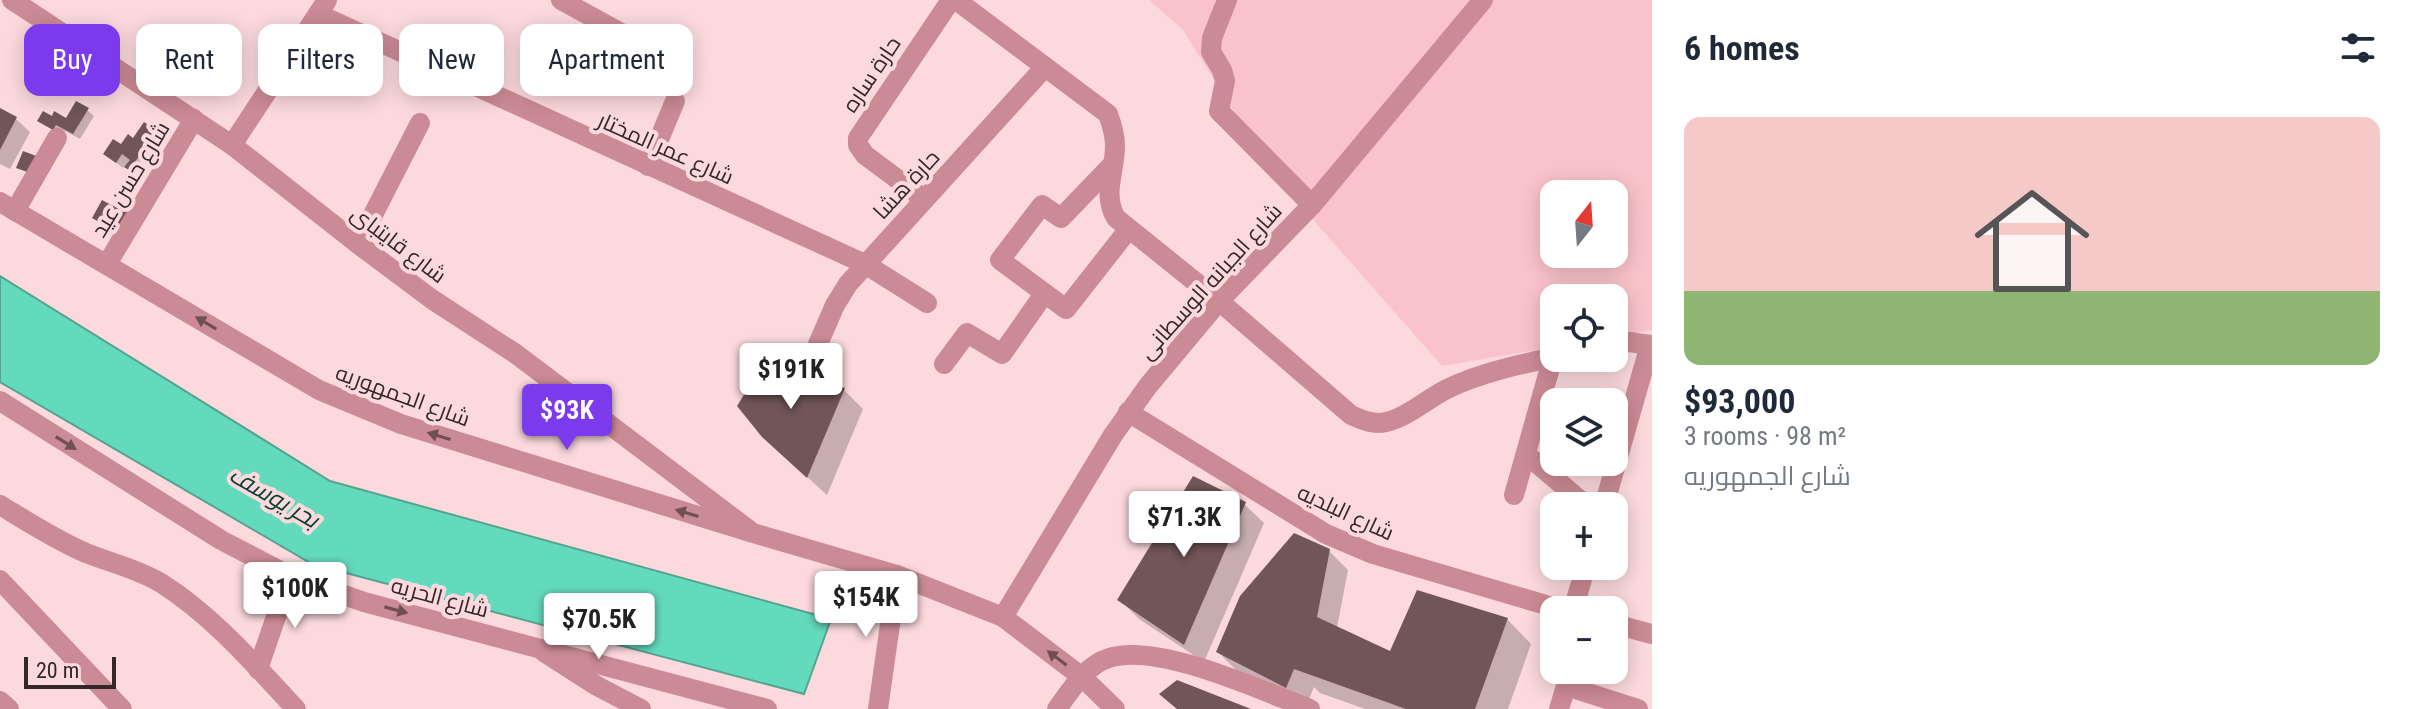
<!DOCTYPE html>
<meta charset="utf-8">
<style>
body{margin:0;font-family:"Roboto Condensed",Cairo,sans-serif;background:#f2f2f3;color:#1f2937;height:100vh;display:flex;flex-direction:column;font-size:30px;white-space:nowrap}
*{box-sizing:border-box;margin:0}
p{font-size:26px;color:#747a83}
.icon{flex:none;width:44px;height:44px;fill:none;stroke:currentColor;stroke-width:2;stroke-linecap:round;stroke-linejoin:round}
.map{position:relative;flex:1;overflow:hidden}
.side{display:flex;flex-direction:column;background:#fff;width:760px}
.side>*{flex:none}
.guide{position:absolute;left:24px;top:24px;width:760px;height:72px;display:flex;gap:16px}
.needle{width:52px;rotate:17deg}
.buttons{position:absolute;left:1540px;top:180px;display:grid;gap:16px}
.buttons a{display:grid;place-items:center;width:88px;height:88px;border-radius:16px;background:#fff;box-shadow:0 4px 20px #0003;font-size:40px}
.scale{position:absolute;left:24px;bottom:20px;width:92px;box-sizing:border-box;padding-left:8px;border:4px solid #332728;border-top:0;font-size:22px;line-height:28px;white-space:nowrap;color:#332728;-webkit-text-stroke:6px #fbd9dd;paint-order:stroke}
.price{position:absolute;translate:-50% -68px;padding:0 18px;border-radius:8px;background:#fff;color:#222;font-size:26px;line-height:52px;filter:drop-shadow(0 2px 4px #0008)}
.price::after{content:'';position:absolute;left:50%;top:48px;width:24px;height:18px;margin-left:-12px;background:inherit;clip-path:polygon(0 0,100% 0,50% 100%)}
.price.current{background:#7c3aed;color:#fff}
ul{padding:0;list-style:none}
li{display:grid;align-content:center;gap:16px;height:424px;padding:0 32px}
li span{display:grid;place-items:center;height:248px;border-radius:16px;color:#555}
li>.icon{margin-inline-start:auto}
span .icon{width:144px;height:144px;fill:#fffc;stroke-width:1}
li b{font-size:34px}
h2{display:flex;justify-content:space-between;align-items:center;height:96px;padding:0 32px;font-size:34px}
.chip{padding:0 28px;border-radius:16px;background:#fff;box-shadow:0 4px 20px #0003;font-size:28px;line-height:72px}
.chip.current{background:#7c3aed;color:#fff}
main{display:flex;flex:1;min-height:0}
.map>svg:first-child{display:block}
.green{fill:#fac3ca;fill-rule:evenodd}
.water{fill:#64dabd;stroke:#55a490;stroke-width:2}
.shadow{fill:#0003}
.building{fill:#715558}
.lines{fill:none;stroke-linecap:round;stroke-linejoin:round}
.minor{stroke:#cb8b94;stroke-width:20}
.tertiary{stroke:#cb8b94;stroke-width:20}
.oneway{fill:#704f53}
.labels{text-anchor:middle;stroke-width:8;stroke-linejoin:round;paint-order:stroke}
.street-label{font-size:22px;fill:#332728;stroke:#fbd9dd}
.water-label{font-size:24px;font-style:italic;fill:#094034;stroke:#fbd9dd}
</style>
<main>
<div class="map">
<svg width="1652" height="709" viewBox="0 0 1652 709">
<rect width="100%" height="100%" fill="#fbd9dd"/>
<path class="green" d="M1149,0h503v330l-38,7v-39h-60v49l-112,19 -170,-193 -89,-143zM1554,194h60v60h-60z"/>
<path class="water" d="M0,276l330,205 501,138 -27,75 -492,-130 -312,-182z"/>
<g class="shadow">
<path d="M0,110l16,9 14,13 -20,37 -10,-5z"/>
<path d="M87,110l7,6 -14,23 -17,-9 -3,4 -20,-14h27z"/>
<path d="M155,132l7,7 -26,36 -11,-10 -2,3 -18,-14z"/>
<path d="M843,389l20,20 -36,86 -43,-39z"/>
<path d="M1244,504l20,19 -60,139 -65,-43 -19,-19z"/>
<path d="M1329,551l19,19 -11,58 54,26 116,-35 24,25 -23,65h-143l-45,-16 -6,-6 -8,19 -69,-35 -19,-19z"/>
</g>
<g class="building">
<path d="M76,101l13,7 -16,26 -17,-9 -3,5 -16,-9 6,-10 9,5 2,-5 12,7z"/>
<path d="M0,108l17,9 -17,33z"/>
<path d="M144,122l13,9 -28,39 -5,-3 6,-7 -8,-6 -6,9 -13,-9 10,-15 8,5 7,-10 5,4z"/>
<path d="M23,151l16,6 -6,17 -17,-6z"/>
<path d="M102,200l17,9 2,-4 12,6 -13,23 -28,-16z"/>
<path d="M768,356l77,32 -38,90 -45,-41 -25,-31z"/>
<path d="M1193,476l53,26 -62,143 -67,-45z"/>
<path d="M1294,533l36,16 -13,68 73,34 27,-61 91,28 -33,91h-69l-112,-40 -8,19 -70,-36 24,-56z"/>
<path d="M1177,680l74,29h-74l-18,-15z"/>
</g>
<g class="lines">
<g class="minor">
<path d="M12,0l220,145 126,99 75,56 83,54 233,176"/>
<path d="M561,0l71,39"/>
<path d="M956,0l152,114c4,11 7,20 7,32 0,26 -13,48 1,72l103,83 132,114c11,5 23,10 35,7 22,-5 41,-23 61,-33 33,-16 71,-24 107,-32"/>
<path d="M1227,0l-15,38 -1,14 11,18 3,11 -6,30 93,94"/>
<path d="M318,14l547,250 62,39"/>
<path d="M232,145l95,-145"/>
<path d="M1112,165l-51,53 -19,-13 -42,55 66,49 62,-79"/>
<path d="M648,166l27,-65"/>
<path d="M924,199l-59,-44 -7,-10v-7l93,-138"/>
<path d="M15,211l42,-73"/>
<path d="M358,244l62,-121"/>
<path d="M107,264l87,-145"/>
<path d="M818,344l17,-39 13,-21 197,-217"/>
<path d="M1614,345l15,-3 23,3"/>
<path d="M944,364l23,-31 35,21 42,-60"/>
<path d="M1128,412l198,122 47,20 190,56"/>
<path d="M1526,454l61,52"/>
<path d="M1514,495l39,-138"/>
<path d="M0,505c28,17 56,35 86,48 25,10 52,16 75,30 51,32 94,82 135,126"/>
<path d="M1604,506l46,-161"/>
<path d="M0,580l122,129"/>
<path d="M1573,610l13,-44"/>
<path d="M1003,617l110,-182 35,-49 71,-85 93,-96 171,-205"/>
<path d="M1614,624l38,10"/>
<path d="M544,652l53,34 44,23"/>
<path d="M258,669l32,-93"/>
<path d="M1566,686l72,23"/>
<path d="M0,701l9,8"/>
<path d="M1057,709c13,-18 29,-44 52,-51 49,-16 153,33 201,51"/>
<path d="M1559,709l12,-39"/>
</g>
<g class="tertiary">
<path d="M0,202l319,188 82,34 352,109 144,42 106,42 79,60 33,32"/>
<path d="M0,401l221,139 69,36 74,26 403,107"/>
<path d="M878,709l19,-134"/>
</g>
</g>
<defs><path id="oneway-solid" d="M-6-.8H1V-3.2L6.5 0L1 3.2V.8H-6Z" transform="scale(2)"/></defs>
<g class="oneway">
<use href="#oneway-solid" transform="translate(206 323) rotate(-149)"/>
<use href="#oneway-solid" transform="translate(439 436) rotate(-163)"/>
<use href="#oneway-solid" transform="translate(66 443) rotate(32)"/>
<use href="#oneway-solid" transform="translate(687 513) rotate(-163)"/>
<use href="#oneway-solid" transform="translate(396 610) rotate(15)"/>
<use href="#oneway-solid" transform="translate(1057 658) rotate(-143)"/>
</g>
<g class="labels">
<g class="street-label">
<text transform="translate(871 74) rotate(-56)" y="8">حارة ساره</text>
<text transform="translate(666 148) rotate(24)" y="8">شارع عمر المختار</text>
<text transform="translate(130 179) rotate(-59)" y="8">شارع حسن عيد</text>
<text transform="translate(906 184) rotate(-47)" y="8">حارة هشا</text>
<text transform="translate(399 244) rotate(37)" y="8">شارع قايتباى</text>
<text transform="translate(1210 281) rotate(-48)" y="8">شارع الجبانه الوسطانى</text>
<text transform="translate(403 395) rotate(20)" y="8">شارع الجمهوريه</text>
<text transform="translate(1346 512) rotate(25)" y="8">شارع البلديه</text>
<text transform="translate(440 597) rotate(15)" y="8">شارع الحريه</text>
</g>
<g class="water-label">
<text transform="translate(274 497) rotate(30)" y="8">بحر يوسف</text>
</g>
</g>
</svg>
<div class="buttons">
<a><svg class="needle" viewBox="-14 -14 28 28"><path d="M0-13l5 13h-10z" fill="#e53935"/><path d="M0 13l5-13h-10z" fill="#747a83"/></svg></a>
<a><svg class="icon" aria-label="locate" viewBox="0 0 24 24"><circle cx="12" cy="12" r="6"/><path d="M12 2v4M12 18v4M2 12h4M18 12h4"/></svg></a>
<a><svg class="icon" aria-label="layers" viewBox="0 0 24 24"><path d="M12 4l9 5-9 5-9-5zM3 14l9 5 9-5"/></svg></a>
<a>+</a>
<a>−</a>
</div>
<div class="scale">20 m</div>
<b class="price" style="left:791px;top:411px">$191K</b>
<b class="price current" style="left:567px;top:452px">$93K</b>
<b class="price" style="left:1184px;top:559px">$71.3K</b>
<b class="price" style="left:295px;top:630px">$100K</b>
<b class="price" style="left:866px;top:639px">$154K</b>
<b class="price" style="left:599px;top:661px">$70.5K</b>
<div class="guide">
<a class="chip current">Buy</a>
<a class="chip">Rent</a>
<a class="chip">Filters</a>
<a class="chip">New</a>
<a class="chip">Apartment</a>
</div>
</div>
<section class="side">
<h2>6 homes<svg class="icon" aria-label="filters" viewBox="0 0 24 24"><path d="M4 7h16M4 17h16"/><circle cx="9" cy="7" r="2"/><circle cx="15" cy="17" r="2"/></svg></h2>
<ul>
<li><span style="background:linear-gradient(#f6c9c9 70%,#8fb573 0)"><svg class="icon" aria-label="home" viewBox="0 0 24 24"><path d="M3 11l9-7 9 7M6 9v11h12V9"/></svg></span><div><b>$93,000</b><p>3 rooms · 98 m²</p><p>شارع الجمهوريه</p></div></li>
</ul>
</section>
</main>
